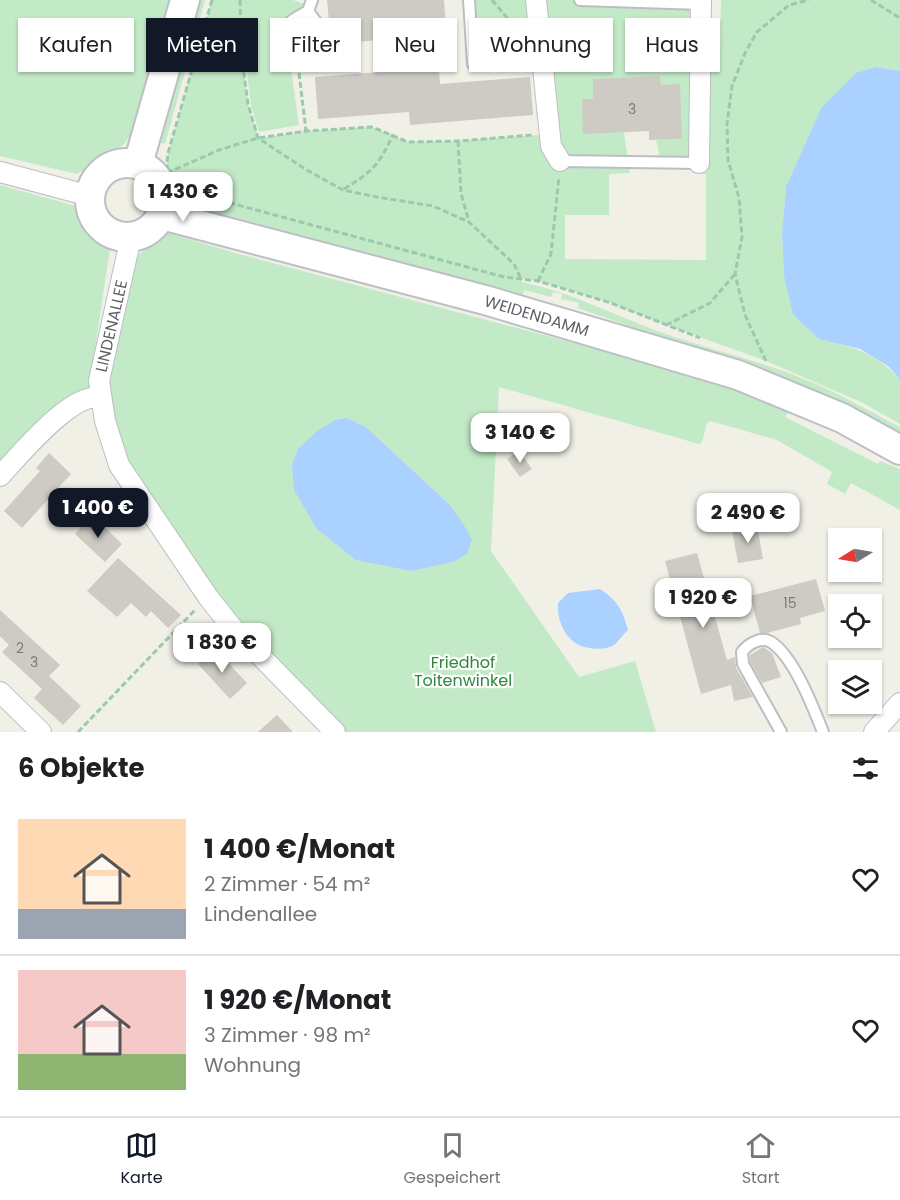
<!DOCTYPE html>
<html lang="de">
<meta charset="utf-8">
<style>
body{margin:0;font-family:Poppins,sans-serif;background:#f2f2f2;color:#202124;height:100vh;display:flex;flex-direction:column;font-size:22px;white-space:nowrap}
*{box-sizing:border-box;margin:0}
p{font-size:20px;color:#757577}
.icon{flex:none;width:33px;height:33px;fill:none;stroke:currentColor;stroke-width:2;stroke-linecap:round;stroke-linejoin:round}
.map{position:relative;height:732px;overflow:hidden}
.panel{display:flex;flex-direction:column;background:#fff;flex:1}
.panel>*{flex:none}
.hud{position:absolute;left:18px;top:18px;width:864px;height:54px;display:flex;gap:12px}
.needle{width:39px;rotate:259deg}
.tools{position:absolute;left:828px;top:528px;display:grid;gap:12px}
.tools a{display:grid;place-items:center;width:54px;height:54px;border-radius:0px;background:#fff;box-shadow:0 2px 4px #0004;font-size:30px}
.price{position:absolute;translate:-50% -51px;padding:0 14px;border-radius:12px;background:#fff;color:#222;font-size:20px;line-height:39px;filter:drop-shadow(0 2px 3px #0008)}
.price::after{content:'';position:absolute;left:50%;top:36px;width:18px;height:14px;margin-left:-9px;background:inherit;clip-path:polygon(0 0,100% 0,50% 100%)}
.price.active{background:#111827;color:#fff}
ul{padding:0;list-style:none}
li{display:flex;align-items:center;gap:18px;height:150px;padding:0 18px}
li+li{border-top:2px solid #e0e0e0}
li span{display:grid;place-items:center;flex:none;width:168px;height:120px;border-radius:0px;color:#555}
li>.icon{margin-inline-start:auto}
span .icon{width:72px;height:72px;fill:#fffc;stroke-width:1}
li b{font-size:26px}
h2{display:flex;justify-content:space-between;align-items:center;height:72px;padding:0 18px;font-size:26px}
.chip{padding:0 21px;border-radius:0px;background:#fff;box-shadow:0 2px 4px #0004;font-size:21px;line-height:54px}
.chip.active{background:#111827;color:#fff}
.dock{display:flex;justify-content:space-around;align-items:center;height:84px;border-top:2px solid #e0e0e0;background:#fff;font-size:16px;color:#757577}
.dock a{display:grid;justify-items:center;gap:3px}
.dock .active{color:#111827}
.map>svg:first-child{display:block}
.green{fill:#c3eac7;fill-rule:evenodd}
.water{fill:#aad1ff}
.building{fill:#cdcbc3}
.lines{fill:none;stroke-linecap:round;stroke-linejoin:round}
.lane-casing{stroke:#bcbec3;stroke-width:14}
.street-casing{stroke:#bcbec3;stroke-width:22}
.secondary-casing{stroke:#bcbfc5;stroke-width:32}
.path{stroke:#9ac9ac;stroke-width:3;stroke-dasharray:6 3;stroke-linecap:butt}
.lane{stroke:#fff;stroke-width:10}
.street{stroke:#fff;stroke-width:20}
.secondary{stroke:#fff;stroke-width:28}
.labels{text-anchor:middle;stroke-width:4.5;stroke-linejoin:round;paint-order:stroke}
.number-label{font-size:14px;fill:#7a7c7f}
.street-label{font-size:16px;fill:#5e6268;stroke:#fff}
.park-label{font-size:16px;fill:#30863c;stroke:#fff}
</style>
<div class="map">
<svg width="900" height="732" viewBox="0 0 900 732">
<rect width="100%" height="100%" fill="#f1f0e7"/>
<g class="green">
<path d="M0,0h172l-35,126 -13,18 -7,5 -40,25 -77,-18z"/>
<path d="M194,0h11l-40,144 -11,-3z"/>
<path d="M212,0h81l14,5 -28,35c0,11 1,17 11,21l9,64 -40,7 -8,-27 -6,-47 -2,1 5,45 11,34 47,-7 66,-4 36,15 50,-1 80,-6 3,5 2,-80 -70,4 -4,-64h112l120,4v58h19l1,-62h179v71l-24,-4 -90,120 -4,46 2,43 35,63c37,9 53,12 81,40v45l-37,-21 -97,-42 -100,-36 -55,-22 -73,-22 -17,-2 1,3c47,10 88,31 133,48 50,19 102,29 151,50 33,13 63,31 94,47v14l-263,-112 -59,-21 1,-5 -18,-4 1,-5 -9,-2 -2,5 -27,-7 -1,5 -86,-18 -261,-73 -4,-4 3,-12c-8,-11 -9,-21 -7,-35zM660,77l1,8 21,54 -26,1 5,22 38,1v11h7v86l-141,-1v-44h44v-41l21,-1 -6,-41 -31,-33v-20z"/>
<path d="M0,185l83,23 24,32 3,8 -19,128 3,20 -94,80z"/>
<path d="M165,232l74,22 402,107 94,27 53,24 -3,5 93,47 2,-3 20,8v41l-49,-27 -6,11 -18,-10 5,-12 -55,-32 -67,-19 -3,2 -5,19 -3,2 -200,-57 -8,164 88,126 56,-16 21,71h-321l-58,-57 -158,-210 -19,-67 27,-145 11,2c10,-7 15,-18 27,-23zM347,418l19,9 84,78 17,49 -14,8 -41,9z"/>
</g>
<g class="water">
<path d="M876,67l24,4v308l-12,-13 -28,-17 -41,-10 -26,-25 -9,-38 -2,-43 4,-46 36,-80 34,-34z"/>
<path d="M347,418l19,9 84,78 15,22 7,13 -5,14 -14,8 -41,9 -56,-11 -39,-31 -23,-39 -2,-25 6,-16 19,-18 18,-11z"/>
<path d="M600,589c18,12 22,20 28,41 -5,4 -9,11 -13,14 -10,8 -32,5 -41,-2 -12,-9 -17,-26 -16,-39l10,-10z"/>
</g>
<g class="building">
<path d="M327,0h117l3,42 -10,1 3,41 90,-7 3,38 -123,10 -1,-13 -91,7 -3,-42 78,-6 -2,-32 -60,5z"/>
<path d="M660,76l1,9 19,-1 2,55 -33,1v-9l-66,3 -1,-35h11v-20z"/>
<path d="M519,451l13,18 -12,8 -13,-18z"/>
<path d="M49,453l22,21 -49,54 -18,-17 36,-40 -4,-3z"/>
<path d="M92,515l30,29 -17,18 -30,-28z"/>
<path d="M757,525l6,34 -25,4 -6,-33z"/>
<path d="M697,553l30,107 8,-3 1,11 17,29 -19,4 -3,-16 -30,9 -36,-133z"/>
<path d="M118,558l63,57 -13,13 -17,-17 -5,6 -15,-14 -14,14 -30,-26z"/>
<path d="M816,579l9,32 -25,7 1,6 -34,9h-7l-10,-37z"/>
<path d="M0,610l60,55 -11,11 32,30 -18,19 -29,-27 8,-9 -40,-37 7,-7 -9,-9z"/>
<path d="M763,647l9,6 9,24 -19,6 -12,-21v-7z"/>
<path d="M214,648l33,35 -17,16 -32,-35z"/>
<path d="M277,715l16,17h-35z"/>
</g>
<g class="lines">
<defs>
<g id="lane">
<path d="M469,0l4,64 70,-4"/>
<path d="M580,0l121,4"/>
<path d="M308,11l14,19 2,18c-23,27 -53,-1 -36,-24 5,-6 14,-9 20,-13l4,-11"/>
<path d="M560,161l139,2"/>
<path d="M781,732l-38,-68 -1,-12c6,-8 19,-16 29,-10 23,15 42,65 52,90"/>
</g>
<g id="street">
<path d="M536,0l15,146 9,15"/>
<path d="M699,163l2,-163"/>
<path d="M0,172l90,24"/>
<path d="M131,237l-32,144 6,40 14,44 89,132 23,29 104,106"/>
<path d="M0,476c19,-20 72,-85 100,-78"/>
<path d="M0,692l41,40"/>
<path d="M874,732l26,-29"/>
</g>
<g id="secondary">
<circle cx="127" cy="200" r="37"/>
<path d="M138,164l47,-164"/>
<path id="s1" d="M162,215l323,85 253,75 104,43 58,32"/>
</g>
</defs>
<use href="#lane" class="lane-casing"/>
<use href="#street" class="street-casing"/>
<use href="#secondary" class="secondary-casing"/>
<g class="path">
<path d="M212,0l-44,153c-2,14 -1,24 7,35l329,89 34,4 73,22 89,35"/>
<path d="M240,0l2,59 6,45 10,34 47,31 38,21 34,7 56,9 36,16 45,42 7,15"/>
<path d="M492,0l28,33"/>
<path d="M871,0l29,18"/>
<path d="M299,73l7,58"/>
<path d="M458,141l3,52 8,29"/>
<path d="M167,173l52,-23 39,-12 48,-7 66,-4 36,15 50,-1 75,-6"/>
<path d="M344,189c28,-17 36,-25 49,-55"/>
<path d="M538,281l13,-27 8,-77"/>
<path d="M666,325l44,-22 25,-29"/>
<path d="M766,361l-21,-46 -10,-41 7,-37 -3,-39 -11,-38 -1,-36 5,-38 13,-33 12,-21 32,-27 20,-5"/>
<path d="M78,732l117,-122"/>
</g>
<use href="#lane" class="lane"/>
<use href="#street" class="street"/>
<use href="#secondary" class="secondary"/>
</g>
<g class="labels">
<g class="number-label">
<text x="632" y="114">3</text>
<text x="790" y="608">15</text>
<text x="20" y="653">2</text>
<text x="34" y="667">3</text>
</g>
<g class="street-label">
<text dy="6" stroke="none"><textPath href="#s1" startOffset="388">WEIDENDAMM</textPath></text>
<text transform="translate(111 326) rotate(-77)" y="6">LINDENALLEE</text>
</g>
<g class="park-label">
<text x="463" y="668">Friedhof<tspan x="463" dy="18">Toitenwinkel</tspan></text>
</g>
</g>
</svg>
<div class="tools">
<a><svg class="needle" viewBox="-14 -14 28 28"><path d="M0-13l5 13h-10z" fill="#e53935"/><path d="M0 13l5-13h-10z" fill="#757577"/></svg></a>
<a><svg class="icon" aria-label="locate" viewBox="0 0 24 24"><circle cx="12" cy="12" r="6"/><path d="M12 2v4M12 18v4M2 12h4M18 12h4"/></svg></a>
<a><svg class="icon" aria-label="layers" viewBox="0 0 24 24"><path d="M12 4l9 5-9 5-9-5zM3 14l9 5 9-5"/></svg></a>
</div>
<b class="price" style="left:183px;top:223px">1 430 €</b>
<b class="price" style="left:520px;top:464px">3 140 €</b>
<b class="price active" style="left:98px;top:539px">1 400 €</b>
<b class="price" style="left:748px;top:544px">2 490 €</b>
<b class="price" style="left:703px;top:629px">1 920 €</b>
<b class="price" style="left:222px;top:674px">1 830 €</b>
<div class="hud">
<a class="chip">Kaufen</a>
<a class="chip active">Mieten</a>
<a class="chip">Filter</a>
<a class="chip">Neu</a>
<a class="chip">Wohnung</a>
<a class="chip">Haus</a>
</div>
</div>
<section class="panel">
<h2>6 Objekte<svg class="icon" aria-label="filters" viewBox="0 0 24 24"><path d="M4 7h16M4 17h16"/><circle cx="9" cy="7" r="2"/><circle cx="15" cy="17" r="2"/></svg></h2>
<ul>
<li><span style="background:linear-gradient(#ffd9b3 75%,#9aa5b1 0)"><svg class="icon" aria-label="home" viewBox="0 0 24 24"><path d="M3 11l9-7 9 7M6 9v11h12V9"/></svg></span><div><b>1 400 €/Monat</b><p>2 Zimmer · 54 m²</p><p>Lindenallee</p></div><svg class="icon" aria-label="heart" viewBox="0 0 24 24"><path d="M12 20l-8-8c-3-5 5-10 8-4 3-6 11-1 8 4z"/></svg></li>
<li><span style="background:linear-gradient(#f6c9c9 70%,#8fb573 0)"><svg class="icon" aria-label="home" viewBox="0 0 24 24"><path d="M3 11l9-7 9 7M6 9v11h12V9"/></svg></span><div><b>1 920 €/Monat</b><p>3 Zimmer · 98 m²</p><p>Wohnung</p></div><svg class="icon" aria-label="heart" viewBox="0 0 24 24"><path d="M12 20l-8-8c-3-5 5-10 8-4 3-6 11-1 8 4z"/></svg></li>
</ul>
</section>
<nav class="dock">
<a class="active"><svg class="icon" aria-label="map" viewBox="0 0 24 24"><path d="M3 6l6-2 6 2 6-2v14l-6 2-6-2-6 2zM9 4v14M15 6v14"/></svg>Karte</a>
<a><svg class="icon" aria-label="saved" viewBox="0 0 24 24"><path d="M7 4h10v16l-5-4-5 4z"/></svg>Gespeichert</a>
<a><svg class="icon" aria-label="home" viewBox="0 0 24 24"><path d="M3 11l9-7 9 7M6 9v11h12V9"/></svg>Start</a>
</nav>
